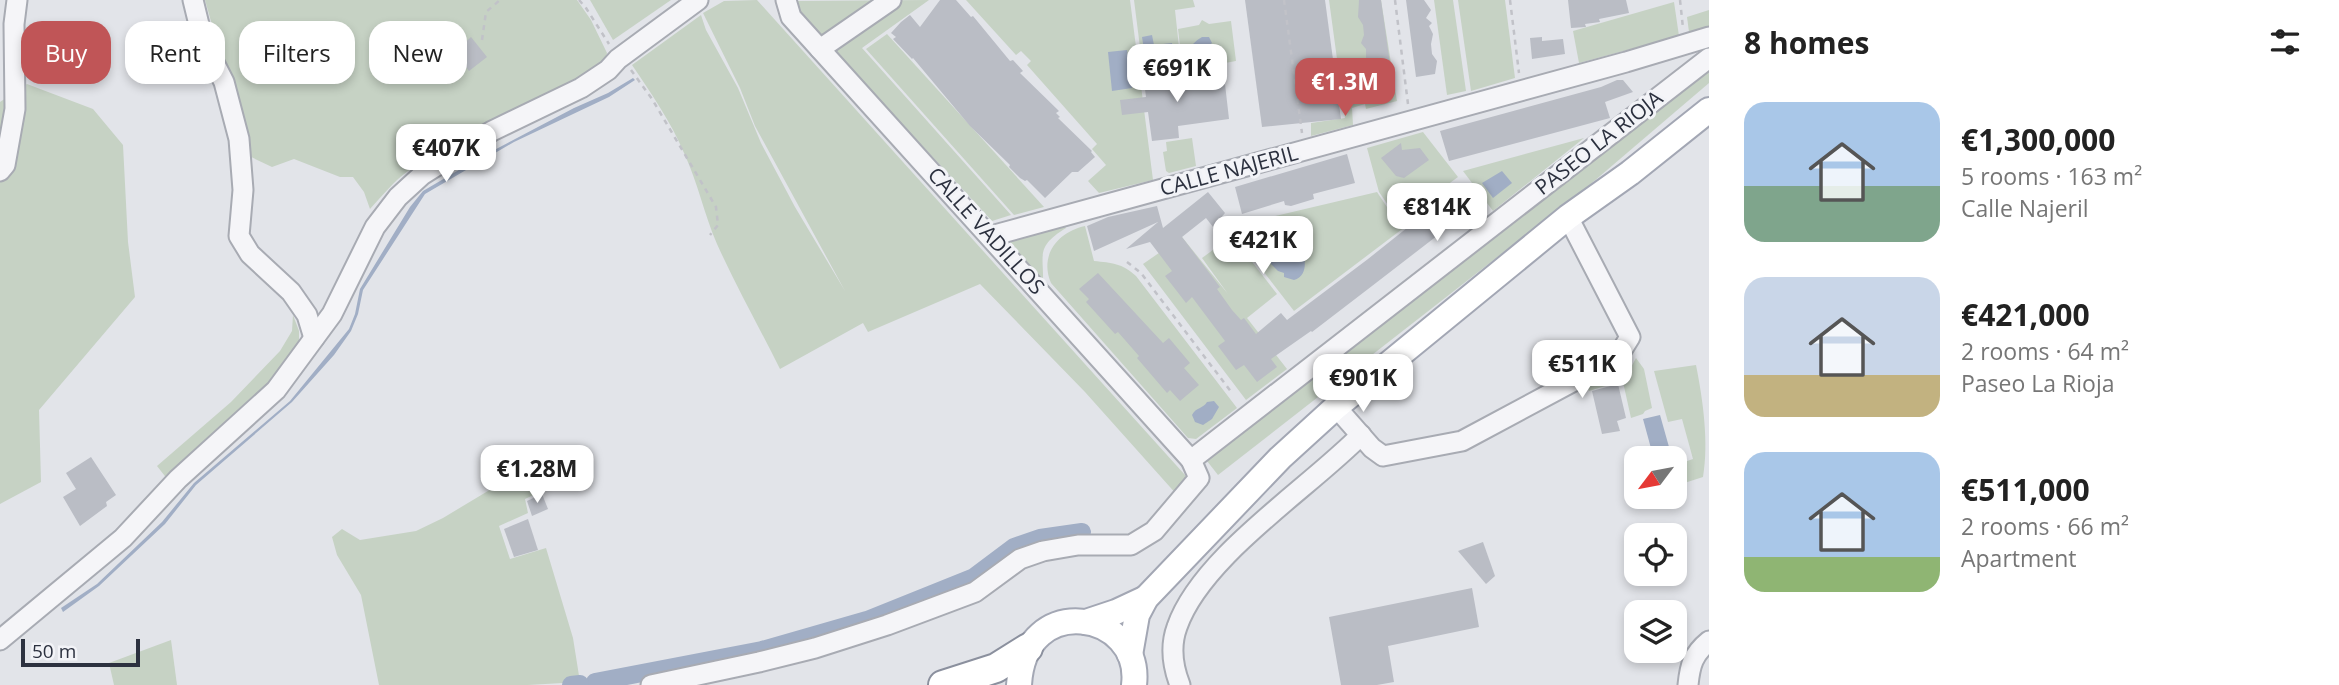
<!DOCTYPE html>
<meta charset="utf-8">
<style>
body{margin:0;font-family:"Open Sans",sans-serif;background:#f6f6f6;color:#222;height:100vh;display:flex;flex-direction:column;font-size:26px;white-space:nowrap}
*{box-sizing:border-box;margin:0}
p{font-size:23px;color:#767676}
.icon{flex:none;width:38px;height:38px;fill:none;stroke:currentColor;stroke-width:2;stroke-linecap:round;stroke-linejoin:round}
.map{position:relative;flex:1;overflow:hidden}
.sheet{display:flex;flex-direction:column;background:#fff;width:630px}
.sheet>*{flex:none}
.guide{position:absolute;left:21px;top:21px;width:665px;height:63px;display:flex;gap:14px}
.needle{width:46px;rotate:238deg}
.tools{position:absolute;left:1624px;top:446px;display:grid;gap:14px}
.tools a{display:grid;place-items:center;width:63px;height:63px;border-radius:14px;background:#fff;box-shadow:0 4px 10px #0003;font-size:35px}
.scale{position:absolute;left:21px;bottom:18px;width:119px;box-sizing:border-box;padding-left:7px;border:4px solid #2c313f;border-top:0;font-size:19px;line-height:24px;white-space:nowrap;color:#2c313f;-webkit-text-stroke:5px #f2f3f7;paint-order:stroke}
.price{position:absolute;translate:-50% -60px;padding:0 16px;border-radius:14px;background:#fff;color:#222;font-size:23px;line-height:46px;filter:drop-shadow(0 2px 4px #0008)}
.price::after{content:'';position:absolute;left:50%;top:42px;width:21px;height:16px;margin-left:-10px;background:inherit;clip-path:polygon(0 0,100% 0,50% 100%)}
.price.current{background:#c05557;color:#fff}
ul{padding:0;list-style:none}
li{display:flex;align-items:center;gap:21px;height:175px;padding:0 35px}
li span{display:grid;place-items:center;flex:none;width:196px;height:140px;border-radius:21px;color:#555}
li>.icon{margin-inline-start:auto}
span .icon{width:84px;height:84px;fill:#fffc;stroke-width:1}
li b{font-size:30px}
h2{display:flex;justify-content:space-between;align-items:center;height:84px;padding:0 35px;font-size:30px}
.chip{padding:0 24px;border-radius:21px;background:#fff;box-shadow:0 4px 10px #0003;font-size:24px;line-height:63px}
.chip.current{background:#c05557;color:#fff}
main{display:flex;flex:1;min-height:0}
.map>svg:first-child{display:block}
.green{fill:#c6d2c4}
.water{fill:#a1aec5}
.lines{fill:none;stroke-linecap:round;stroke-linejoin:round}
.canal{stroke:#a1aec5;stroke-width:18}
.building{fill:#babdc5}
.minor-casing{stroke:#a8abb3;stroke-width:23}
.major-casing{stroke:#a3a7b4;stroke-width:28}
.highway-casing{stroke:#8b909e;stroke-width:32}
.path{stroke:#c1c2c8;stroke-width:2.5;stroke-dasharray:5 5;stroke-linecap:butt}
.minor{stroke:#f5f5f8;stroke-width:19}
.major{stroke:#fff;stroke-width:24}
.highway{stroke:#fff;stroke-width:28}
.labels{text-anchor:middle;stroke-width:6;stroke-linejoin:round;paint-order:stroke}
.street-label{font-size:21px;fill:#2c313f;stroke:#f2f3f7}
</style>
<main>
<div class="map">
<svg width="1709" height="685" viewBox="0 0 1709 685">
<rect width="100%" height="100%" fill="#e2e4e9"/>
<g class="green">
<path d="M205,0h372l14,20 16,33 -3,12c-61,42 -134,63 -196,106 -14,10 -26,25 -38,38l-6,-17 -11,-15h-13l-46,-18 -22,8 -23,-11z"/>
<path d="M590,0h81l-58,40z"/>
<path d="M757,0l428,475 2,12 -9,9 -93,-104 -105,-108 -112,48 -5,-9 -83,46c-21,-42 -44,-83 -63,-125 -13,-30 -19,-61 -33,-91 -13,-31 -33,-60 -52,-88l69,-50 5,15 32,58 23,55 34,64 50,84 -90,-165 -15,-38 -37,-75 21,-12z"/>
<path d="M929,0l-67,48 149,167 -19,6 -190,-205 -8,-15z"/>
<path d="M966,0h164l23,180 -54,13 -11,-12 18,-16 -14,-16 5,-5 -70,-79 4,-4 -10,-10 -5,4z"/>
<path d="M1134,0h59l2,7 -20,3 6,56 -38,5z"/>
<path d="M1329,0h52l16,101 -31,8 -1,-5 -13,4 1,17 -42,11v-13l34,-5z"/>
<path d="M1434,0h19l13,91 -19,4z"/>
<path d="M1458,0h47l10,78 -44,13z"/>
<path d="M1674,2l5,34 -100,27 -6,-32z"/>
<path d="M1709,10v16l-20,6 -2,-15z"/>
<path d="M1202,20l7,4 22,-3 5,40 -11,2 -5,5 -6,-4 -11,10 -19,5 -6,-50 21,-4z"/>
<path d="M887,34l157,173 -30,8 -148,-166z"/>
<path d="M1709,68v15l-123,105 -368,287 -11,-14z"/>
<path d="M27,84l66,25 30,36 5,97 7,55 -96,113 2,72 -41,22v-402z"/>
<path d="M1423,132l35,45 -26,19 6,10 -6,4 -2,-2 -136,103 -62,-80 10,-7 135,-32 10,15 9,-1 21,-18 -21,15 -8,2 -9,-13 -12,-44z"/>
<path d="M1192,138l4,28 -27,7 -3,-2 -3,-19 4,-1 -1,-9z"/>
<path d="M1584,138l-91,73 -30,-40z"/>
<path d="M1065,226l1,2c-31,19 -22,27 -23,55l-37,-40z"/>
<path d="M1085,226l9,35c18,2 28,2 42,15l101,132 -41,31 -8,-1 -137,-155c-12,-28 7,-51 34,-57z"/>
<path d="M1232,236l45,58 -30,24 40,51 -41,31 -103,-136 39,-27 46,57 -26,-36z"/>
<path d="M293,315l6,16v14l-34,44 -97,91 -11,-14 74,-64 49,-51 12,-20z"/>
<path d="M1636,358l8,11 8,39 -7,3 -2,3 -12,4 -8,-36z"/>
<path d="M1629,359l-8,22 -32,10 -2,-7z"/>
<path d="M1696,365c7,35 13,78 7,112l-28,9v-21l18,-6 -11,-40 -14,3 -14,-51z"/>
<path d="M536,462l6,29 -17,8 3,14 -29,13 11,33 36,-11 27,90 7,44 -52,3h-149l-18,-90 -24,-40 -5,-18 10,-8 18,11 56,-9 27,-13z"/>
<path d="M171,640l6,45h-63l-5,-22z"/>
</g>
<g class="water">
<path d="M1152,35l2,10 18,-2 2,15 -28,4 -4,-25z"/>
<path d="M1202,37h7l3,6 -8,7 1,11 -7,4 -7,-3c-6,-11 1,-19 11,-25z"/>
<path d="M1127,50l5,38 -20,3 -4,-39z"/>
<path d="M633,78l2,2 -26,17 -95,45 -89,52 -62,96 -5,24 -7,17 -17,24 -42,47 -96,83 -31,39 -66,62 -36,26 -2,-4 36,-24 65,-62 32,-39 96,-82 59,-72 6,-15 5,-25 50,-82 13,-16 58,-34 93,-49 34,-15z"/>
<path d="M1502,171l10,12 -19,15 -11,-15z"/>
<path d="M1297,249l7,7c2,10 1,21 -10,24l-10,-3v-4l-6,-2 -8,-8 5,-7 7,-3 6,2z"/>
<path d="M1214,401l5,6 -7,12 -9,6 -8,-3 -3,-7c4,-8 11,-6 15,-13z"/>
<path d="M1660,415l9,32 -17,5 -9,-33z"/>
</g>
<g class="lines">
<g class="canal">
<path d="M595,682l167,-32 105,-30 107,-43 40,-30 26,-9 42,-6"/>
<path d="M571,685l9,-1"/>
</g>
</g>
<g class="building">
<path d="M940,0h16l15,17 2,-1 37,45 3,-1 10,11 -3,2 39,38 -3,2 4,4 -2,1 34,33 -1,1 4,5 -17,15h-6l-27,26 -18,-18 -2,1 -5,-3 -11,-11 1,-2 -40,-39 -57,-68 -1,1 -19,-20 3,-2 -5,-4 10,-11 9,-7 10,12z"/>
<path d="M1245,0h80l16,119 -79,8z"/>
<path d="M1359,0h22l11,78 -21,3 -5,-12v-20l-5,-6 3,-8 -1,-10 -5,-8z"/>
<path d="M1406,0h18l7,10 -5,8 6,5 -3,3 4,8 -2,10 1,10 5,7 -2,13 -19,3z"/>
<path d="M1568,0h58l3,13 -30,6 1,3 -15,2 1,3 -15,1z"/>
<path d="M471,37l16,20 -18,14 -14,-19z"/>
<path d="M1542,37v4l21,-2 2,15 -33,5 -2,-21z"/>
<path d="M1171,69l2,18 37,-6 1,5 14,-2 4,35 -51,7 1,12 -27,3 -4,-29 -26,3 -2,-15 26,-3 -3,-24z"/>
<path d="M1617,80h6l10,12 -28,10 5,16 -161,43 -9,-30 161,-44z"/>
<path d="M1401,143l1,7 18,-2 9,12 -25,18 -8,-2 -15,-18z"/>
<path d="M1347,154l8,29 -42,11 1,5 -23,7 -6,-1 -1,-4 -42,13 -7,-27z"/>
<path d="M1447,186l18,24 -25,19 2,3 -70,54 -60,46 -1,-1 -40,28 6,8 -20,15 -13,-17 -8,5 -18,-24 7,-5 -33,-44 -6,6 -10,-13 -11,-14 7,-5 -22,-29 -24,7 32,-27 -64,29 -7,-25 21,-9 49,-11 6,22 45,-36 17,21 -12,14 -7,-9 -24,19 38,50 -3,2 15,21 9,10 3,-2 12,16 25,-21 6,7 81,-61 69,-55 -5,-6z"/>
<path d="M1098,273l65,70 6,-5 21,25 -6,5 15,17 -19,16 -10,-11 -3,3 -30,-35 2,-2 -21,-24 -3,2 -29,-32 3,-3 -10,-10z"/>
<path d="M1618,384l8,34 -9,3 3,10 -18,3 -10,-43z"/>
<path d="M91,457l25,38 -10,7 1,4 -27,20 -17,-29 13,-8 -10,-16z"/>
<path d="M542,494l6,15 -16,7 -5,-15z"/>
<path d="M528,519l10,31 -24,7 -10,-28z"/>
<path d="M1483,542l12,34 -9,8 -28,-33z"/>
<path d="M1472,588l7,39 -91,19 6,36 -17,3h-36l-12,-68z"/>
</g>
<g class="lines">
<defs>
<g id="minor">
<path d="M193,0l10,41 21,41 15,57 4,51 -4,46 11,18 41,38 16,23 7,23"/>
<path d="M820,49l71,-49"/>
<path d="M0,171l5,-6 10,-56 -1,-85 3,-24"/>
<path d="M991,236l635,-174 83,-25"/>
<path d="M1336,407l36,41 11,8 79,-15 155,-83 13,-21 -62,-120"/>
<path d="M1191,460l518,-402"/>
<path d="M0,640l123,-102 55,-59 98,-89 56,-76 43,-87 23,-30 24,-22 70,-44 89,-43 27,-18 10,-11 80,-59"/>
<path d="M651,685l108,-23 56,-14 72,-23 88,-33 45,-33 23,-8 35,-6h53l23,-14 45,-53 -8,-18 -400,-443 -5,-17"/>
<path d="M1180,685c-7,-18 -10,-39 -3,-58 24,-70 131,-138 184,-192"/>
<path d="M1688,685c2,-20 5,-31 21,-44"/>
</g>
<g id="major">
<path d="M1086,622l30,-10 30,-14"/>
<path d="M1130,655l7,-40 9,-17 134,-140 56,-51 232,-190 62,-44 79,-63"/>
<path d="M1019,685c5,-95 124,-74 115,0"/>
</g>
<path id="highway" d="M943,685l53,-17 32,-20"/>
</defs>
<use href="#minor" class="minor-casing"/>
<use href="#major" class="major-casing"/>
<use href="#highway" class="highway-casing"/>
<g class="path">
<path d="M579,0l7,8 23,36"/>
<path d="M1284,0l18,133"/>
<path d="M1395,0l13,104"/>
<path d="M1510,0l9,73"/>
<path d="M1680,0l3,28"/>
<path d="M482,40l4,-28 14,-12"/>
<path d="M631,70l21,29 64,108 2,18 -8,10"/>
<path d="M1127,262l14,11 91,120"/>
</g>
<use href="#minor" class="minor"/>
<use href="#major" class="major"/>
<use href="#highway" class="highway"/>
</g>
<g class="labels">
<g class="street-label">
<text transform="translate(1599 143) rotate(-38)" y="7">PASEO LA RIOJA</text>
<text transform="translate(1229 171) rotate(-15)" y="7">CALLE NAJERIL</text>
<text transform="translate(986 231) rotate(48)" y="7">CALLE VADILLOS</text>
</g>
</g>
</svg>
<div class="tools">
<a><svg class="needle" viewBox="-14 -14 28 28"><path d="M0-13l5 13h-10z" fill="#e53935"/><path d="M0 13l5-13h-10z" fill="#767676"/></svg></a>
<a><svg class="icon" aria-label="locate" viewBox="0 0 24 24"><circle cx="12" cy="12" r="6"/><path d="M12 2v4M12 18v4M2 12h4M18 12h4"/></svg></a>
<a><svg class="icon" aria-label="layers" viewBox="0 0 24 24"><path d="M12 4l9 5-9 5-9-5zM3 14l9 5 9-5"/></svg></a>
</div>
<div class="scale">50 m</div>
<b class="price" style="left:1177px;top:104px">€691K</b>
<b class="price current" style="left:1345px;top:118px">€1.3M</b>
<b class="price" style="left:446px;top:184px">€407K</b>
<b class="price" style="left:1437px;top:243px">€814K</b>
<b class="price" style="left:1263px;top:276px">€421K</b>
<b class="price" style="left:1582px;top:400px">€511K</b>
<b class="price" style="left:1363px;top:414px">€901K</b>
<b class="price" style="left:537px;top:505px">€1.28M</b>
<div class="guide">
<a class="chip current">Buy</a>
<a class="chip">Rent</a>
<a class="chip">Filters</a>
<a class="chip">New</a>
</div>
</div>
<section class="sheet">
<h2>8 homes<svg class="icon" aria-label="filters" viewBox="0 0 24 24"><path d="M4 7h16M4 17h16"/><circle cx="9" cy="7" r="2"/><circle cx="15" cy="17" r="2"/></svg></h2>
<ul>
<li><span style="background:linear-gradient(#a9c7e8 60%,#7fa58c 0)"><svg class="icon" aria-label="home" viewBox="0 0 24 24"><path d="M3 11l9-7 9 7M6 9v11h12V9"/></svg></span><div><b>€1,300,000</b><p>5 rooms · 163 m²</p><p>Calle Najeril</p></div></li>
<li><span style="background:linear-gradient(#c9d6e8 70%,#c2b280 0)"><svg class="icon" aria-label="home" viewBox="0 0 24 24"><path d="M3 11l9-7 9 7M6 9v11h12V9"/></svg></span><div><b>€421,000</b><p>2 rooms · 64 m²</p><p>Paseo La Rioja</p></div></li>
<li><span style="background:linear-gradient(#a9c7e8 75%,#8fb573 0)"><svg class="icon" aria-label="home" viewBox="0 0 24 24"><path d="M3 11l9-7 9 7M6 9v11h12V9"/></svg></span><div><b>€511,000</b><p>2 rooms · 66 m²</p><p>Apartment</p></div></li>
</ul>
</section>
</main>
